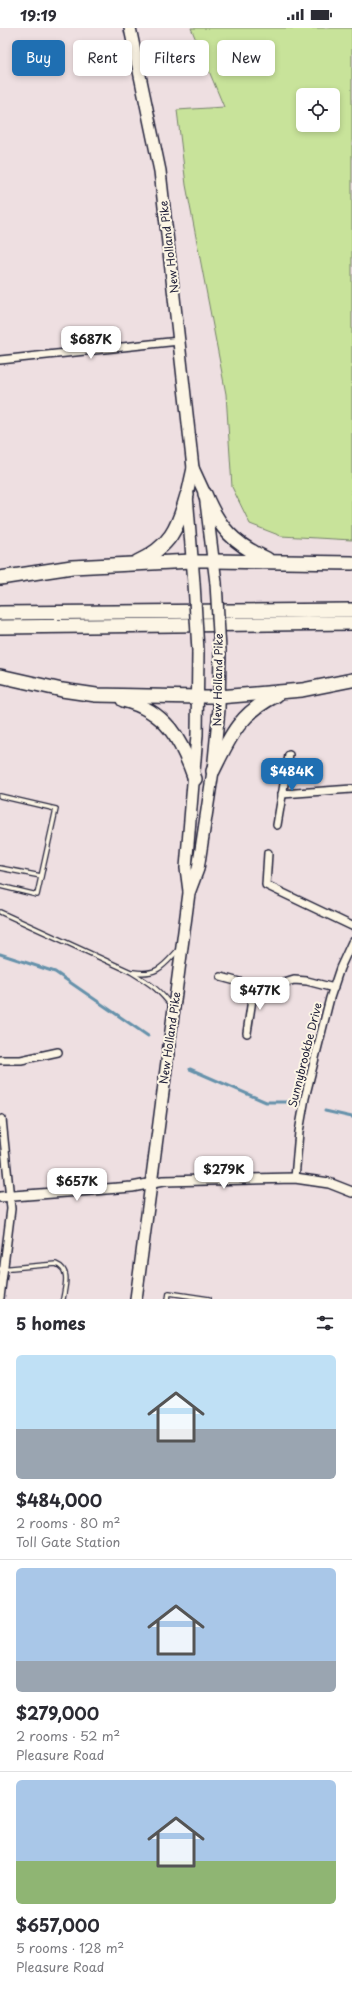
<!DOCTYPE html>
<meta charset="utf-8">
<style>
body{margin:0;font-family:"Playpen Sans",sans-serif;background:#f7f7f7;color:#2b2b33;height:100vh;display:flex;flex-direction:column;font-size:15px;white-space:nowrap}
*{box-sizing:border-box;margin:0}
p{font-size:13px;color:#7c7c81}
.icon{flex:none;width:22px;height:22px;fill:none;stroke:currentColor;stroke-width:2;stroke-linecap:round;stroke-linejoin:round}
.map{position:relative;height:1271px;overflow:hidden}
.side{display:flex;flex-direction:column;background:#fff;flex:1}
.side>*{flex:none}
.guide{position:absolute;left:12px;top:12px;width:328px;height:36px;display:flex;gap:8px}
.buttons{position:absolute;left:296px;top:60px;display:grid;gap:8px}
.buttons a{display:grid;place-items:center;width:44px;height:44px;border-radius:6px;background:#fff;box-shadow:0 2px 6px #0003;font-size:20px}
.price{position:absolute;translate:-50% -34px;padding:0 9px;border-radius:8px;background:#fff;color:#222;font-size:13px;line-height:26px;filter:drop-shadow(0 1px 2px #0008)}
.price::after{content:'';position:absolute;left:50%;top:24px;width:12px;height:9px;margin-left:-6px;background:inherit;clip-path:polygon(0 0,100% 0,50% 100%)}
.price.current{background:#1f6fb2;color:#fff}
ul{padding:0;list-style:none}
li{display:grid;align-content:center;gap:8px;height:212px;padding:0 16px}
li+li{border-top:1px solid #e1e1e2}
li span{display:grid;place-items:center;height:124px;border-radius:6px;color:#555}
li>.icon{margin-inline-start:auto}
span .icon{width:72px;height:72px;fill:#fffc;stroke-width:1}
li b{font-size:17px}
h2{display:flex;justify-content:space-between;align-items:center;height:48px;padding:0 16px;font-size:17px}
.tag{padding:0 14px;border-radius:6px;background:#fff;box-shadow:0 2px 6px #0003;font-size:14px;line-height:36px}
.tag.current{background:#1f6fb2;color:#fff}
.status{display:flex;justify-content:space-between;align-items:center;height:28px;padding:0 20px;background:#fff;direction:ltr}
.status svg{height:11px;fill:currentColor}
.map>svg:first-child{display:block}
.green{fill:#c8e39a;stroke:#75826a;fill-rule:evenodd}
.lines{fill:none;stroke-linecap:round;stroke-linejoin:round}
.stream{stroke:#6692ab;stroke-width:3}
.service-casing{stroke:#22223b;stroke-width:6}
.minor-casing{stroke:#22223b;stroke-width:10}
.tertiary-casing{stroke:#22223b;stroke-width:12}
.primary-casing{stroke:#22223b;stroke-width:14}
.motorway-casing{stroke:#22223b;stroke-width:16}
.service{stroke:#fcf5e5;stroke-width:3.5}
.minor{stroke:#fcf5e5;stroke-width:7}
.tertiary{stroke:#fcf5e5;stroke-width:9}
.primary{stroke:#fcf5e5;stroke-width:11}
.motorway{stroke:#fcf5e5;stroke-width:13}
.primary-bridge-casing{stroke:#22223b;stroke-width:14;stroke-linecap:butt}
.primary-bridge{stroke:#fcf5e5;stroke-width:11}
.labels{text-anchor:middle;stroke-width:4;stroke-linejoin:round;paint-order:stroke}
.street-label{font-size:11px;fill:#22223b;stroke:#fcf5e5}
</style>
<div class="status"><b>19:19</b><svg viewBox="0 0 49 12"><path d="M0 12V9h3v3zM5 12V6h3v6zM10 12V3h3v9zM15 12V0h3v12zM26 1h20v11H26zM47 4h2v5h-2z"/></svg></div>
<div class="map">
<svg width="352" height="1271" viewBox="0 0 352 1271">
<rect width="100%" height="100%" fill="#eedfe1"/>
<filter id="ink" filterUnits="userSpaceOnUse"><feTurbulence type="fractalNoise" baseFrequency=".025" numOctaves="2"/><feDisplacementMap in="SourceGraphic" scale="8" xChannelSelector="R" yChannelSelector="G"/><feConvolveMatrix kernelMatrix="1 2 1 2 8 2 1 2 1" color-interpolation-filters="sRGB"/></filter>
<g filter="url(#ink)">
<path class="green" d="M191,0h161v512l-71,-4 -31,-12 -18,-37 -6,-93 -40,-209 -9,-75 47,-3zM303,67h30v30h-30z"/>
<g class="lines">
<g class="stream">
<path d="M0,926l55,18 93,64"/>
<path d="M190,1041l76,33h23"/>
<path d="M325,1083l27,6"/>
</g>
<defs>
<g id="service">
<path d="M0,768l56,13 -19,86 -37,-9"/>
<path d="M0,840l41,8"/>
<path d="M0,884l131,60c19,12 27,16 41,35"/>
<path d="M133,944c25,4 30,-6 46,-23"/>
<path d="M0,1241l56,-5c15,6 9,22 7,35"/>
<path d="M168,1271l1,-6 40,6"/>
</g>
<g id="minor">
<path d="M0,332l179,-19"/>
<path d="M282,766l70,-5"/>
<path d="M277,797l12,-70"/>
<path d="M268,825l-2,32 86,41"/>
<path d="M221,949l33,9 27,-2 13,-4 13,1 27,7"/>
<path d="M247,1005l7,-47"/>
<path d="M0,1032h21l37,-8"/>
<path d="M295,1150l4,-46 6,-34 25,-100 10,-30 12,-26"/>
<path d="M0,1270l11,-89 -9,-90"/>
</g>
<path id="tertiary" d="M0,1169l132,-10 31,-6 132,-3 34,5 23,9"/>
<g id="primary">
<path d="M130,0l30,143 33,297 -6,27 7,88"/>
<path d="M193,440l12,26 11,89"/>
<path d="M192,533h21"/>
<path d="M199,669h20"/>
<path d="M189,863l-3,-23 11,-133 1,-84"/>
<path d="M136,1271l53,-406 9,-24 15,-98 6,-62 1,-59"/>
</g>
<g id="motorway">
<path d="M205,466c14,34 29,50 62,65"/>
<path d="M213,533l139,2"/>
<path d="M137,534c33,-15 41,-34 50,-67"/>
<path d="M0,550l72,-11 120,-6"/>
<path d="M0,585l352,-3"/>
<path d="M0,599l352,-4"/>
<path d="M0,648l62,14 34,5 103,2"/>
<path d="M219,669l83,-7 50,-10"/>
<path d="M123,672c43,11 58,39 72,79"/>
<path d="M213,743c17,-35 27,-58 64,-76"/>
</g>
</defs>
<use href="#service" class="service-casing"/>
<use href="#minor" class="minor-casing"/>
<use href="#tertiary" class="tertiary-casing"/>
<use href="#primary" class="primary-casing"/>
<use href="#motorway" class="motorway-casing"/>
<use href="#service" class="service"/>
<use href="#minor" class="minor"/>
<use href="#tertiary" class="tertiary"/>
<use href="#primary" class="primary"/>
<use href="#motorway" class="motorway"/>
<defs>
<g id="primary-bridge">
<path d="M194,555l4,68"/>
<path d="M216,555l4,67"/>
</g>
</defs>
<use href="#primary-bridge" class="primary-bridge-casing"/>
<use href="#primary-bridge" class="primary-bridge"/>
</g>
</g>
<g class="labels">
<g class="street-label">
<text transform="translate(169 219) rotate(-97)" y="4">New Holland Pike</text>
<text transform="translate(218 652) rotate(-89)" y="4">New Holland Pike</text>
<text transform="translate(170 1010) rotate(-82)" y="4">New Holland Pike</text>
<text transform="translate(305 1027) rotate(-76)" y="4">Sunnybrookbe Drive</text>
</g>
</g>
</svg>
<div class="buttons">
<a><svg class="icon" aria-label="locate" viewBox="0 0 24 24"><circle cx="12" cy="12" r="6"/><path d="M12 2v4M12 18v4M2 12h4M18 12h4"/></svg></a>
</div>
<b class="price" style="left:91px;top:332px">$687K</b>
<b class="price current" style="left:292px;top:764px">$484K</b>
<b class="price" style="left:260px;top:983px">$477K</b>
<b class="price" style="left:224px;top:1162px">$279K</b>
<b class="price" style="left:77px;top:1174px">$657K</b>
<div class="guide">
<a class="tag current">Buy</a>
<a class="tag">Rent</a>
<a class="tag">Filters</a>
<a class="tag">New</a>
</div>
</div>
<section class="side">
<h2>5 homes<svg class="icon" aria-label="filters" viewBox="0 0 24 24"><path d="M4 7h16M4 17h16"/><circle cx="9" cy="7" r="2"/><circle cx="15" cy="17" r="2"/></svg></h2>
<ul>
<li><span style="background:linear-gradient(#bfe0f5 60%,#9aa5b1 0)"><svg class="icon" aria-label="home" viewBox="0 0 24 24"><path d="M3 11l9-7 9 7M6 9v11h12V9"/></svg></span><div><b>$484,000</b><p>2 rooms · 80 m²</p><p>Toll Gate Station</p></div></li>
<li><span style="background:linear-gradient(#a9c7e8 75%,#9aa5b1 0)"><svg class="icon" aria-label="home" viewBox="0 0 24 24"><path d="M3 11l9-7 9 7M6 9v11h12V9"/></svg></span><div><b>$279,000</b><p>2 rooms · 52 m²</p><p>Pleasure Road</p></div></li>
<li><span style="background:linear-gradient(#a9c7e8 65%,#8fb573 0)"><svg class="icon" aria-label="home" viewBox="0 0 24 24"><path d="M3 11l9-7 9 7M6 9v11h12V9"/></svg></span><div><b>$657,000</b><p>5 rooms · 128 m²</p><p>Pleasure Road</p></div></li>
</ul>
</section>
